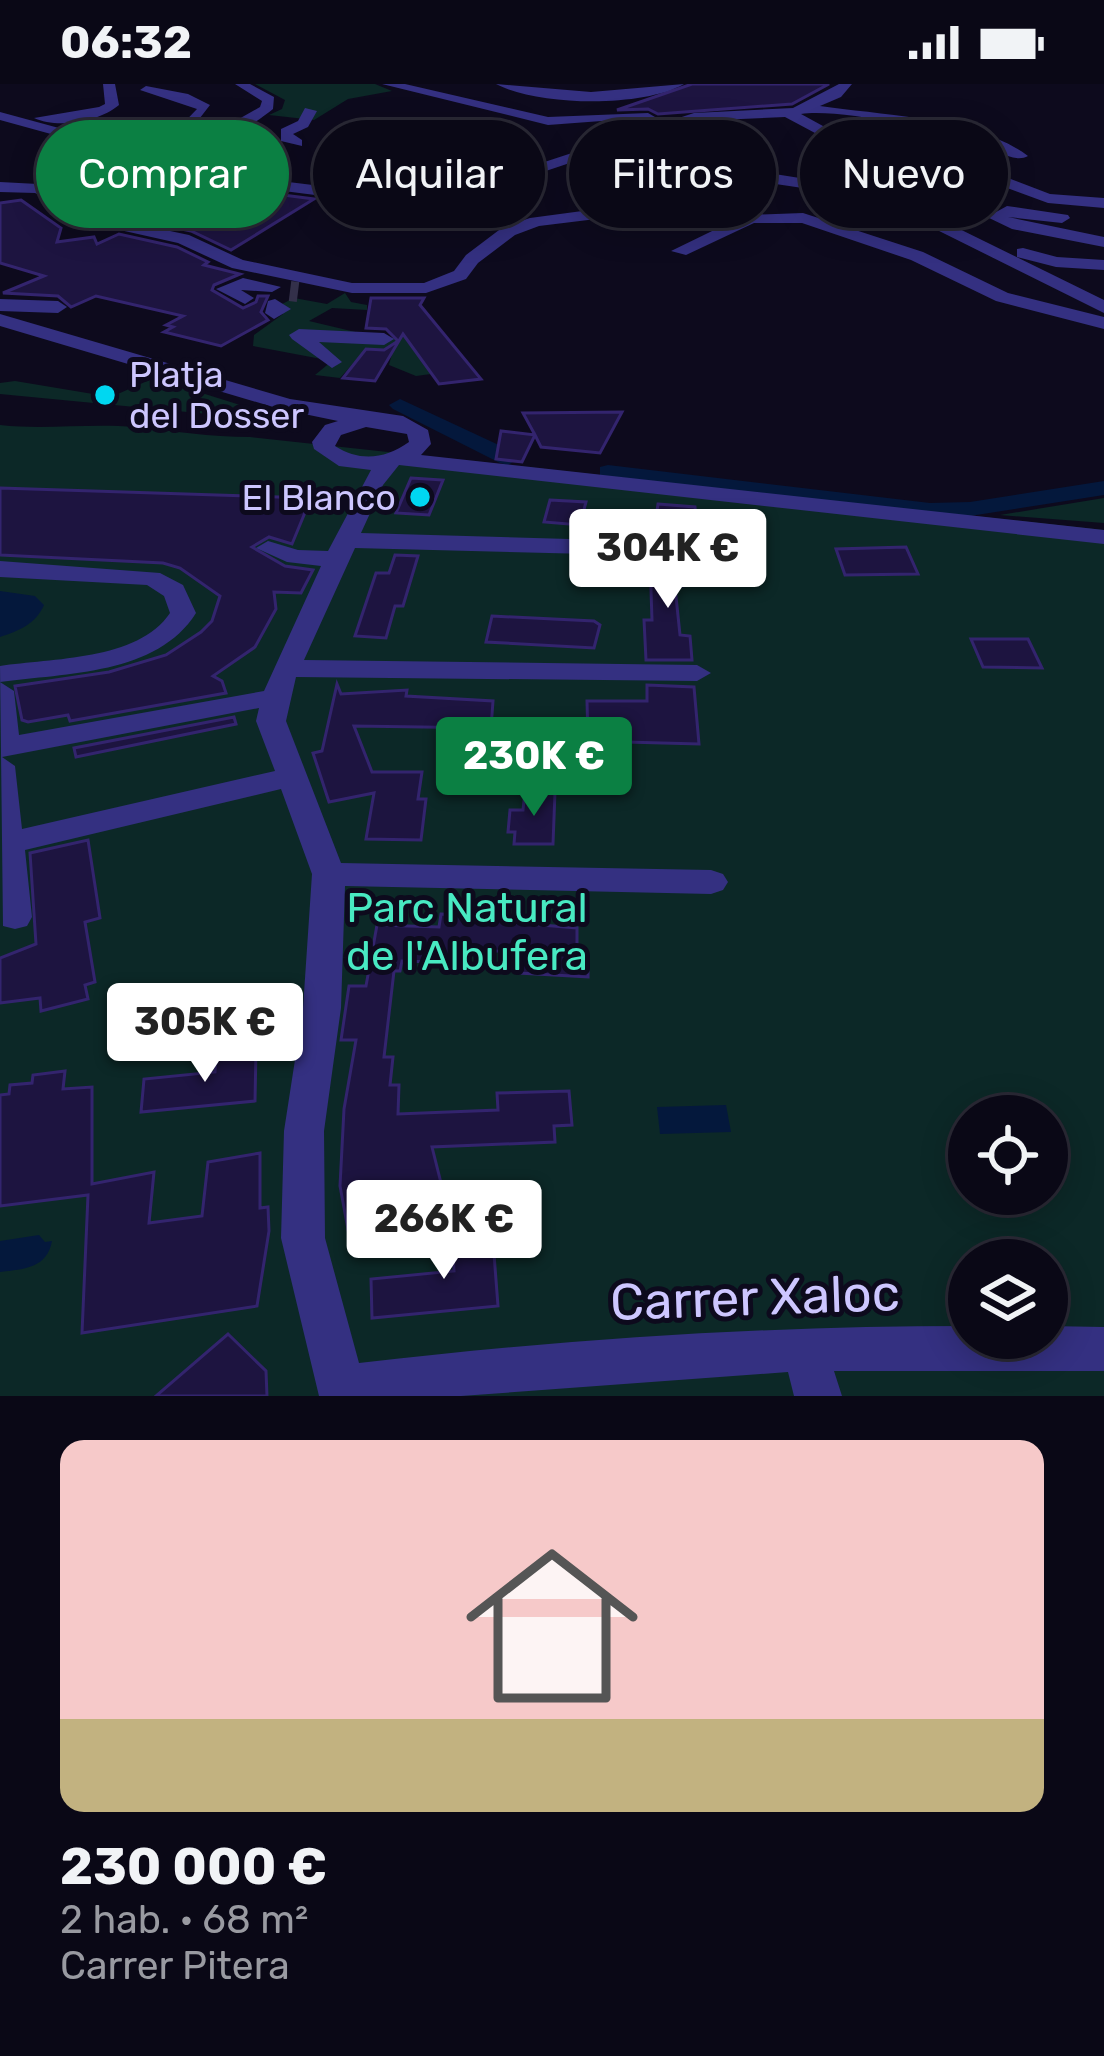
<!DOCTYPE html>
<html lang="es">
<meta charset="utf-8">
<style>
body{margin:0;font-family:Rubik,sans-serif;background:#181623;color:#f1f3f6;height:100vh;display:flex;flex-direction:column;font-size:45px;white-space:nowrap}
*{box-sizing:border-box;margin:0}
p{font-size:39px;color:#999aa1}
.icon{flex:none;width:66px;height:66px;fill:none;stroke:currentColor;stroke-width:2;stroke-linecap:round;stroke-linejoin:round}
.map{position:relative;height:1312px;overflow:hidden}
.sheet{display:flex;flex-direction:column;background:#0a0816;flex:1}
.sheet>*{flex:none}
.guide{position:absolute;left:36px;top:36px;width:1032px;height:108px;display:flex;gap:24px}
.fabs{position:absolute;left:948px;top:1011px;display:grid;gap:24px}
.fabs a{display:grid;place-items:center;width:120px;height:120px;border-radius:50%;background:#0a0816;box-shadow:0 6px 30px #0003,0 0 0 3px #2a2935;font-size:60px}
.price{position:absolute;translate:-50% -102px;padding:0 27px;border-radius:12px;background:#fff;color:#222;font-size:39px;line-height:78px;filter:drop-shadow(0 3px 6px #0008)}
.price::after{content:'';position:absolute;left:50%;top:72px;width:36px;height:27px;margin-left:-18px;background:inherit;clip-path:polygon(0 0,100% 0,50% 100%)}
.price.selected{background:#0b8043;color:#fff}
ul{padding:0;list-style:none}
li{display:grid;align-content:center;gap:24px;height:636px;padding:0 60px}
li+li{border-top:3px solid #2a2935}
li span{display:grid;place-items:center;height:372px;border-radius:24px;color:#555}
li>.icon{margin-inline-start:auto}
span .icon{width:216px;height:216px;fill:#fffc;stroke-width:1}
li b{font-size:51px}
.chip{padding:0 42px;border-radius:54px;background:#0a0816;box-shadow:0 6px 30px #0003,0 0 0 3px #2a2935;font-size:42px;line-height:108px}
.chip.selected{background:#0b8043;color:#fff}
.status{display:flex;justify-content:space-between;align-items:center;height:84px;padding:0 60px;background:#0a0816;direction:ltr}
.status svg{height:33px;fill:currentColor}
.map>svg:first-child{display:block}
.green{fill:#0c2827;fill-rule:evenodd}
.water{fill:#04183c}
.lines{fill:none;stroke-linecap:round;stroke-linejoin:round}
.canal{fill:#04183c;fill-rule:evenodd}
.building{fill:#1d1440;stroke:#33246e;stroke-width:3}
.minor-tunnel{stroke:#33304a;stroke-width:20;stroke-dasharray:20 9;stroke-linecap:butt}
.minor{fill:#343081;fill-rule:evenodd}
.poi-dot{fill:#00d7f1;stroke:#0d0a1d;stroke-width:4.5}
.labels{text-anchor:middle;stroke-width:10;stroke-linejoin:round;paint-order:stroke}
.far-poi-label{font-size:36px;fill:#cdc6ff;stroke:#0d0a1d;text-anchor:start}
.park-label{font-size:42px;fill:#48e9c2;stroke:#0d0a1d}
.near-street-label{font-size:51px;fill:#cdc6ff;stroke:#0d0a1d}
</style>
<div class="status"><b>06:32</b><svg viewBox="0 0 49 12"><path d="M0 12V9h3v3zM5 12V6h3v6zM10 12V3h3v9zM15 12V0h3v12zM26 1h20v11H26zM47 4h2v5h-2z"/></svg></div>
<div class="map">
<svg width="1104" height="1312" viewBox="0 0 1104 1312">
<rect width="100%" height="100%" fill="#0d0a1d"/>
<g class="green">
<path d="M255,0h120l17,7 -44,8 -34,21 -45,-5 13,-6 3,-9z"/>
<path d="M345,209l6,9 16,3v5l-35,-2 -23,13 80,19 24,-13 32,8 -37,5 23,34 -15,2 -27,-11 4,-15 -27,-1 -26,29 -25,-3 17,-14 -79,-15 1,-11 29,-21 -15,-3 26,-13 33,6z"/>
<path d="M154,294l112,35 -7,14 -41,-2 2,-8 -12,-3 -208,-20v-11l15,-2 96,16z"/>
<path d="M0,341c45,5 90,-2 135,2 39,4 75,10 115,10l854,93v866h-1104zM969,1032h78v78h-78zM969,1176h78v78h-78z"/>
<path d="M1104,414v25l-104,-8z"/>
</g>
<g class="water">
<path d="M0,507l35,5 9,9c-8,19 -26,26 -44,32z"/>
<path d="M255,950v14l-98,11 1,-14z"/>
<path d="M726,1021l5,27 -71,2 -3,-27z"/>
<path d="M39,1151l6,7 7,-1c-5,27 -27,28 -52,31v-31z"/>
</g>
<g class="lines">
<g class="canal">
<path d="M400,315l116,54 3,5 -11,7 -8,-2 -107,-54 -4,-4z"/>
<path d="M608,381l322,38 40,-1 134,-21v14l-134,21 -40,1 -330,-40v-10z"/>
</g>
</g>
<g class="building">
<path d="M692,0h137l-37,20 -134,10 -10,-5 -31,1z"/>
<path d="M234,100l18,7 62,8 -83,51 -40,-19 -43,-9z"/>
<path d="M21,116l40,28 -4,14 37,-5 3,7 22,-10 58,13 31,15 -4,3 36,9 -26,11 -2,5 31,18 13,-6 2,-6h10l-7,16 7,8 -47,26 -57,-14 9,-5 -7,-2 17,-9 -87,-20 -25,11 -13,-11 -55,-3 41,-17 -44,-13v-60z"/>
<path d="M371,214h53l-4,7 61,74 -42,5 -36,-50 -28,47 -32,-3 23,-29 18,1 14,-9 -12,-12 -20,-1z"/>
<path d="M622,328l-22,41 -59,-6 -6,-12 -13,27 -26,-3 5,-28 34,4 -12,-22z"/>
<path d="M411,394l32,2 -14,35 -33,-2z"/>
<path d="M0,404l311,10 -19,46 -23,-7 -17,10 33,19 28,4 -12,23 -27,-1 2,17 -21,38 -42,29 9,5 4,12 -156,28 -2,-6 -40,7 -6,-2 -7,-34 94,-14 57,-17 35,-23 11,-11 8,-25 -40,-28 -17,-5 -163,-8z"/>
<path d="M550,416l36,2 -6,23 -36,-3z"/>
<path d="M658,420l37,3 2,22h-6l1,9 -39,-1z"/>
<path d="M906,463l12,27 -73,1 -9,-26z"/>
<path d="M395,471l23,1 -15,50h-8l-9,32 -31,-2 21,-63h13z"/>
<path d="M650,476l44,1 2,23 -21,3 5,48 10,1 2,24h-46l-2,-40h8z"/>
<path d="M492,532l102,5 6,4 -6,23 -108,-6z"/>
<path d="M971,555h57l14,29 -59,-1z"/>
<path d="M337,600l4,10 66,-4 -1,6 87,5 -2,27 -137,-2 18,46h50l-4,27h8l-5,41 -55,-1 8,-46 -45,9 -16,-49 9,-2z"/>
<path d="M647,601l47,2 5,57 -111,-3 -1,-40h60z"/>
<path d="M234,633l2,7 -160,33 -2,-9z"/>
<path d="M525,707l30,1 -2,52h-39l1,-12h-7l2,-22h13z"/>
<path d="M88,756l12,78 -15,4 10,60 -10,3 3,14 -47,12 -1,-13 -40,5v-45l36,-14 -6,-91z"/>
<path d="M441,830l66,2 -1,6 71,6v24l11,7v18l-69,-4 1,-21 -52,-2 -1,13 -65,-2 -2,10h-6l-10,86h9l-3,28h9l-1,29 100,-4 -1,-17 72,-2 3,34 -18,1 1,16 -123,5 19,76 -100,23 -11,-60 4,-77 12,-69h-15l8,-54h17l11,-61 62,2z"/>
<path d="M256,965l-1,52 -114,11 3,-33 71,-7 1,-19z"/>
<path d="M65,987l-2,18 29,-2v97l62,-12 -5,51 53,-7 6,-54 52,-9v55l8,-1 1,24 -12,75 -175,27 6,-138 -88,11v-111l9,-1 1,-9 22,-2 1,-8z"/>
<path d="M492,1144l6,78 -126,12 -1,-39 83,-8 -2,-40z"/>
<path d="M228,1250l38,37 1,25h-111z"/>
</g>
<g class="lines">
<path class="minor-tunnel" d="M290,207l8,1"/>
<g class="minor">
<path d="M103,0h12l4,21c-20,17 -62,24 -85,13l65,-11 6,-3z"/>
<path d="M235,0h15l24,13 -1,12c-23,18 -77,56 -102,27l26,-27 -57,-19 6,-4 42,8 22,11 -24,31 21,1 53,-30 2,-6z"/>
<path d="M382,0h23l143,33 100,-4 7,4 -107,8z"/>
<path d="M496,0l95,8 93,-8c-42,24 -146,22 -188,0z"/>
<path d="M839,0h13l-11,13 -21,9c61,9 158,12 208,50 -14,8 -35,-8 -51,-13 -38,-13 -139,-35 -176,-29l53,29 138,29 58,22 54,4v10l-56,-5 -65,-24 -138,-30 -60,-32 -90,4 -170,57 -131,27 -141,-18 -66,-26 -107,-19 -80,-22v-8l81,22 114,20 61,24 138,17 123,-24 177,-58 99,-5z"/>
<path d="M305,24l12,3 -9,16 -15,7 9,6v6l-21,-5v-12l17,-8z"/>
<path d="M755,87l70,11 104,32 175,86v13l-187,-93 -94,-29 -68,-10 -45,6 -81,28 -90,11 -24,9 -37,28 -12,16 -40,14h-74l-120,-25 -54,-25 -116,-26 -4,-13 -23,-11 -35,-1v-10l38,2 33,14 4,13 114,24 54,25 109,23h72l30,-12 12,-16 37,-28 27,-9 97,-13 75,-25z"/>
<path d="M1007,122l61,9 2,3 -8,5 -54,-6 96,20v10l-92,-18 -25,-12z"/>
<path d="M803,129l120,39 85,41 96,24v12l-108,-28 -85,-41 -109,-37h-48l-68,32 -15,-4 74,-36z"/>
<path d="M1023,164l34,9 47,3v10l-48,-3 -39,-10v-8z"/>
<path d="M243,194l38,9 -9,5 -31,-2 13,8 -9,6 -29,-15z"/>
<path d="M0,215l58,2 9,6 -9,6 -58,-2z"/>
<path d="M275,215l16,10 -17,10 -9,-6 3,-12z"/>
<path d="M0,230l290,85 113,17 25,14 3,14 -10,11 683,75v14l-705,-79 -16,20 -22,48 349,10 12,7 -12,7 -355,-9 -51,112 393,5 14,8 -14,8 -401,-4 -10,44 55,142 370,7 12,4 5,8 -5,8 -12,4 -366,-8 -4,122 -17,123 1,107 34,125c203,-24 406,-37 610,-37v12h78v-12l57,1v44h-270l8,25h-48l-6,-24 -327,24h-142l-38,-158 3,-107 19,-123 9,-134 -31,-85 -256,61 7,67 -5,9 -12,3 -12,-3 -3,-260c51,-8 138,-5 170,-53l-6,-17 -17,-11 -147,-8v-16l160,12 23,12 13,28c-39,62 -130,60 -196,69l14,9 5,44 245,-44 57,-125 -34,-4 -31,-14 12,-7 30,9 30,1 43,-81 -32,-4 -25,-17 -2,-7 13,-17 13,-4 -58,-12 -280,-83zM366,343l41,7 2,8c-24,17 -49,20 -74,4l6,-11zM259,624l-3,13 19,50 -253,58 -7,-63 -13,-9z"/>
<path d="M299,245l85,4 10,6 -10,6 -65,-3 23,20 -10,6 -40,-29 -3,-4z"/>
</g>
</g>
<g class="poi-dot">
<circle cx="105" cy="311" r="12"/>
<circle cx="420" cy="413" r="12"/>
</g>
<g class="labels">
<g class="far-poi-label">
<text x="129" y="303">Platja<tspan x="129" dy="41">del Dosser</tspan></text>
<text x="396" y="426" text-anchor="end">El Blanco</text>
</g>
<g class="park-label">
<text x="467" y="838">Parc Natural<tspan x="467" dy="48">de l'Albufera</tspan></text>
</g>
<g class="near-street-label">
<text transform="translate(755 1213) rotate(-2)" y="18">Carrer Xaloc</text>
</g>
</g>
</svg>
<div class="fabs">
<a><svg class="icon" aria-label="locate" viewBox="0 0 24 24"><circle cx="12" cy="12" r="6"/><path d="M12 2v4M12 18v4M2 12h4M18 12h4"/></svg></a>
<a><svg class="icon" aria-label="layers" viewBox="0 0 24 24"><path d="M12 4l9 5-9 5-9-5zM3 14l9 5 9-5"/></svg></a>
</div>
<b class="price" style="left:668px;top:527px">304K €</b>
<b class="price selected" style="left:534px;top:735px">230K €</b>
<b class="price" style="left:205px;top:1001px">305K €</b>
<b class="price" style="left:444px;top:1198px">266K €</b>
<div class="guide">
<a class="chip selected">Comprar</a>
<a class="chip">Alquilar</a>
<a class="chip">Filtros</a>
<a class="chip">Nuevo</a>
</div>
</div>
<section class="sheet">
<ul>
<li><span style="background:linear-gradient(#f6c9c9 75%,#c2b280 0)"><svg class="icon" aria-label="home" viewBox="0 0 24 24"><path d="M3 11l9-7 9 7M6 9v11h12V9"/></svg></span><div><b>230 000 €</b><p>2 hab. · 68 m²</p><p>Carrer Pitera</p></div></li>
</ul>
</section>
